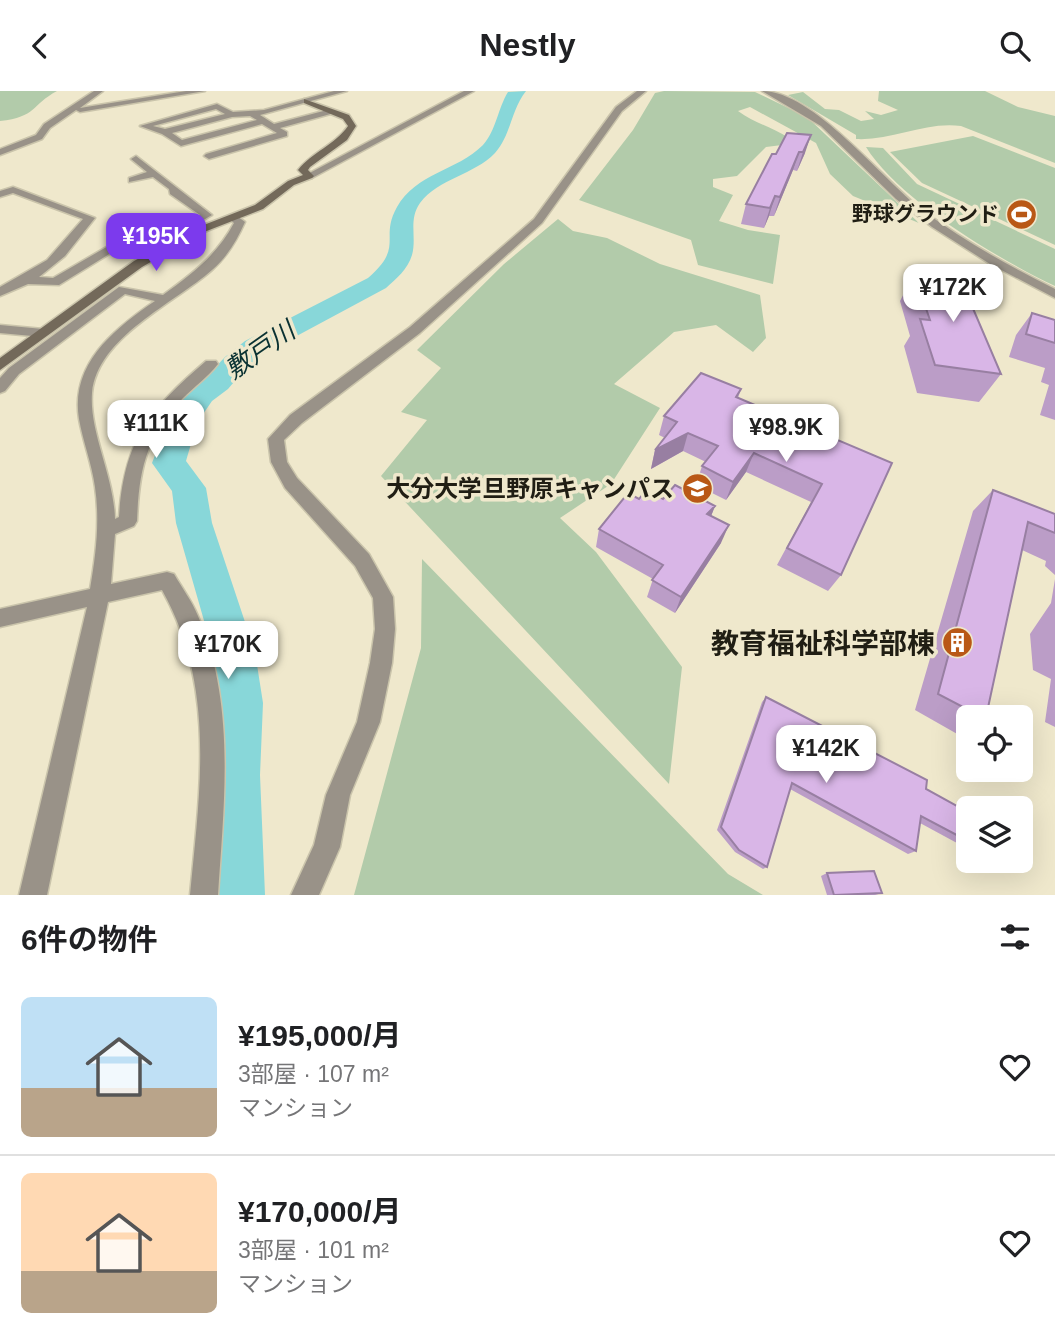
<!DOCTYPE html>
<html lang="ja">
<meta charset="utf-8">
<style>
body{margin:0;font-family:Arial,"Noto Sans JP",sans-serif;background:#f6f6f6;color:#202124;height:100vh;display:flex;flex-direction:column;font-size:26px;white-space:nowrap}
*{box-sizing:border-box;margin:0}
p{font-size:23px;color:#757577}
.icon{flex:none;width:38px;height:38px;fill:none;stroke:currentColor;stroke-width:2;stroke-linecap:round;stroke-linejoin:round}
.map{position:relative;height:804px;overflow:hidden}
.details{display:flex;flex-direction:column;background:#fff;flex:1}
.details>*{flex:none}
.buttons{position:absolute;left:956px;top:614px;display:grid;gap:14px}
.buttons a{display:grid;place-items:center;width:77px;height:77px;border-radius:10px;background:#fff;box-shadow:0 7px 28px #0002;font-size:35px}
.price{position:absolute;translate:-50% -60px;padding:0 16px;border-radius:14px;background:#fff;color:#222;font-size:23px;line-height:46px;filter:drop-shadow(0 2px 4px #0008)}
.price::after{content:'';position:absolute;left:50%;top:42px;width:21px;height:16px;margin-left:-10px;background:inherit;clip-path:polygon(0 0,100% 0,50% 100%)}
.price.active{background:#7c3aed;color:#fff}
ul{padding:0;list-style:none}
li{display:flex;align-items:center;gap:21px;height:175px;padding:0 21px}
li+li{border-top:2px solid #e0e0e0}
li span{display:grid;place-items:center;flex:none;width:196px;height:140px;border-radius:10px;color:#555}
li>.icon{margin-inline-start:auto}
span .icon{width:84px;height:84px;fill:#fffc;stroke-width:1}
li b{font-size:30px}
h2{display:flex;justify-content:space-between;align-items:center;height:84px;padding:0 21px;font-size:30px}
header{display:flex;justify-content:space-between;align-items:center;height:91px;padding:0 21px;background:#fff;font-size:32px;font-weight:800}
.map>svg:first-child{display:block}
.green{fill:#b2cbaa}
.lines{fill:none;stroke-linecap:round;stroke-linejoin:round}
.river{fill:#88d7d9;fill-rule:evenodd}
.street-casing{stroke:#cac4ab;stroke-width:3}
.secondary-casing{stroke:#cac4ab;stroke-width:3}
.street{fill:#999288;fill-rule:evenodd}
.secondary{fill:#73695a;fill-rule:evenodd}
.wall{fill:#bb9dc7}
.shaded-wall{fill:#987fa2}
.building{fill:#d9b6e7;stroke:#987fa2;stroke-width:2}
.labels{text-anchor:middle;stroke-width:7;stroke-linejoin:round;paint-order:stroke}
.far-poi-label{font-size:21px;font-weight:bold;fill:#201e14;stroke:#efe8cc;text-anchor:end}
.poi-label{font-size:24px;font-weight:bold;fill:#201e14;stroke:#efe8cc;text-anchor:end}
.water-label{font-size:26px;font-style:italic;fill:#093132;stroke:#efe8cc}
.near-poi-label{font-size:28px;font-weight:bold;fill:#201e14;stroke:#efe8cc;text-anchor:end}
</style>
<header><svg class="icon" aria-label="back" viewBox="0 0 24 24"><path d="M15 5l-7 7 7 7"/></svg>Nestly<svg class="icon" aria-label="search" viewBox="0 0 24 24"><circle cx="10" cy="10" r="6"/><path d="M15 15l6 6"/></svg></header>
<div class="map">
<svg width="1055" height="804" viewBox="0 0 1055 804">
<rect width="100%" height="100%" fill="#efe8cc"/>
<g class="green">
<path d="M0,0h57c-26,14 -20,26 -57,30z"/>
<path d="M664,0l91,1 52,25 112,106 -66,-27 -23,-22 -14,-31 -66,-36 -12,4c16,12 34,16 51,27l1,6 -24,3 -29,29 -24,3v8l20,8 -14,26 29,9 32,5 -7,49 -75,-19 -7,-25 -112,-40 54,-70 22,-37z"/>
<path d="M879,0h106l33,16 37,9v47l-94,-37c-35,-5 -70,15 -105,13v-4l-68,-40 15,-3 22,17 14,1 22,11 13,-2 -9,-8 16,4 17,-5 -20,-9z"/>
<path d="M973,45l82,32v77l-133,-62 -32,-31z"/>
<path d="M866,56l17,1 34,36 138,65v37c-57,-27 -156,-86 -189,-139z"/>
<path d="M558,128l15,12 34,7 53,26 100,31 6,43 -13,14 -37,-27 -42,7 -60,52 46,24 -49,76 -51,34 36,34 86,115 -13,117 -288,-308 46,-56 -26,-8 40,-44 -24,-18 87,-86z"/>
<path d="M422,468l306,315 35,21h-409l67,-247z"/>
</g>
<g class="lines">
<path class="river" d="M526,0c-15,19 -15,44 -31,62 -21,22 -56,25 -75,50 -12,17 -3,34 -8,52 -4,14 -16,24 -26,33l-121,65 -20,16 -17,20 -16,12 -15,22 -11,38 20,27 6,35 43,129 8,51 -3,72 5,120h-54l1,-120 5,-72 -4,-51 -37,-129 -4,-32 -20,-28 19,-49 19,-27 18,-12 17,-18 20,-16 123,-63c37,-32 11,-39 29,-71 19,-34 60,-36 86,-62 13,-14 15,-37 25,-53z"/>
<defs>
<g id="street">
<path d="M94,0h9l-23,17 106,-17h19l-125,21 -4,-2 -26,18 -8,11 -42,16v-6l36,-14 8,-11z"/>
<path d="M334,0h13l-87,24 14,9 57,-15 3,4 -54,15 7,4v4l-78,23 -5,-3 2,-2 71,-21 -15,-9 -81,22 -19,-12 -22,-8 77,-22 16,8 31,-2zM216,18l9,5 -60,15 -12,-3zM250,25l7,4 -75,20 -10,-7 60,-16z"/>
<path d="M464,0h10l-162,87 -8,-2z"/>
<path d="M637,0h9l-24,20 -80,112 -122,110 -118,90 -18,17 3,22 10,16 72,76 24,43 2,32 -3,34 -12,59 -30,73 -10,52 -21,48h-28l23,-50 12,-50 31,-73 13,-59 5,-34 -2,-31 -18,-32 -70,-78 -14,-26 -3,-23 22,-24 120,-88 124,-108 82,-112z"/>
<path d="M762,0c51,0 120,88 160,119 42,31 87,56 133,79v9l-65,-34 -58,-37 -36,-28 -75,-73z"/>
<path d="M136,65l76,59 -48,28 -1,11 -6,3 -6,-3 4,-15 45,-24 -30,-21 -1,-5 -16,-12 -24,5v-4l18,-6 -16,-13z"/>
<path d="M13,96l82,31 -30,38 -26,21 14,1 69,-40 10,2 -73,45 -31,-1 -28,12v-9l47,-27 36,-41 -70,-26 -13,4v-6z"/>
<path d="M229,125h8l8,6c-8,18 -17,34 -33,48 -37,33 -115,67 -120,123 -3,39 22,83 23,126l4,-2c5,-77 30,-107 87,-156h10l2,3c-10,13 -24,23 -35,34 -37,39 -44,71 -46,123l-3,5 -19,8 -4,50 56,-12 7,2c8,14 18,27 24,42 38,88 26,186 20,279h-28c10,-105 26,-209 -28,-305l-54,12 -61,293h-28l68,-288 -87,20v-18l90,-20c6,-34 10,-68 5,-102 -3,-23 -12,-45 -16,-68 -9,-55 35,-90 76,-118l-30,-7 -106,80 -14,17 -5,2v-15l9,-10 110,-81 44,8c29,-21 54,-40 71,-72l-6,-5z"/>
<path d="M0,234l43,4 7,4 -7,4 -43,-4z"/>
</g>
<path id="secondary" d="M304,8l45,16 7,11 -9,14 -37,27 -2,3 6,6 -2,2 -18,7 -31,24 -64,25 -57,33 -142,103v-12l134,-97 57,-31 64,-25 33,-24 15,-6 -5,-5c14,-18 37,-25 50,-44l-5,-7 -39,-16z"/>
</defs>
<use href="#street" class="street-casing"/>
<use href="#secondary" class="secondary-casing"/>
<use href="#street" class="street"/>
<use href="#secondary" class="secondary"/>
</g>
<g class="wall">
<path d="M787,42l18,20 -8,18 -4,-1 -19,46h-5l-5,12 -23,-4 5,-20 30,-50z"/>
<path d="M924,177l77,106 -22,28 -62,-9 -13,-47 6,-10 -10,-35 14,-27h6z"/>
<path d="M1032,222l23,7v100l-15,-5 9,-30 -8,-3 4,-14 -36,-11 7,-22z"/>
<path d="M741,298l-3,9 154,65 -51,112 -13,16 -51,-26 34,-63 -65,-30 -20,28 -30,-15 6,-19 4,-4 -23,-11 -32,18 4,-19 10,-12 -6,-3 5,-19z"/>
<path d="M993,399l62,24v61l-10,-9 1,-5 -24,-11 -36,167h-18v13l-9,5 -44,-25 58,-199z"/>
<path d="M651,407l64,8 -4,10 10,27 -46,70 -28,-16 6,-18 -57,-32 3,-18z"/>
<path d="M1055,488v148l-10,-5 6,-43 -18,-9 -3,-36 21,-31z"/>
<path d="M766,606l160,92 42,23v37l-48,-26 -4,28 -8,3 -118,-65 -23,78 -4,2 -28,-17 -18,-22 45,-128z"/>
<path d="M990,770h15l-9,3z"/>
<path d="M827,782l55,20 -7,2h-48l-6,-19z"/>
</g>
<g class="shaded-wall">
<path d="M811,44l-6,18 -8,18 6,-19z"/>
<path d="M799,61l-6,18 -19,46 6,-19z"/>
<path d="M775,105l-6,20 -5,12 6,-20z"/>
<path d="M688,342l-5,18 -32,18 4,-19z"/>
<path d="M754,362l-8,19 -20,28 7,-18z"/>
<path d="M715,415l-7,18 -1,-10z"/>
<path d="M729,434l-8,18 -46,70 6,-16z"/>
</g>
<g class="building">
<path d="M787,42l24,2 -8,17h-4l-19,45 -5,-1 -5,12 -24,-4 26,-50h4z"/>
<path d="M924,177l33,3 44,103 -66,-9 -15,-46 10,1 -16,-46 13,1z"/>
<path d="M1032,222l23,7v23l-29,-9z"/>
<path d="M701,282l40,16 -5,8 156,66 -51,112 -54,-27 35,-64 -68,-31 -21,29 -31,-16 16,-20 -30,-13 -33,17 22,-28 -13,-6z"/>
<path d="M675,394l40,21 -8,8 22,11 -48,72 -29,-17 11,-15 -64,-36 29,-36 11,6 4,-5 8,4 3,-4 9,5z"/>
<path d="M993,399l62,24v19l-27,-11 -42,195h-4l-44,-23z"/>
<path d="M766,606l161,83 -1,9 42,23v29l-47,-25 -5,35 -124,-68 -25,84 -28,-17 -18,-23z"/>
<path d="M874,780l8,22 -48,2 -7,-22z"/>
</g>
<defs>
<symbol id="stadium-disc" viewBox="-11 -11 22 22"><circle r="9.5" fill="#b95816" stroke="#efe8cc"/><path d="M0-5a6.5 5 0 1 0 0 10a6.5 5 0 1 0 0-10ZM-3.5-1.8h7v3.6h-7Z" fill="#fff"/></symbol>
<symbol id="university-disc" viewBox="-11 -11 22 22"><circle r="9.5" fill="#b95816" stroke="#efe8cc"/><path d="M0-5L7-2L0 1L-7-2ZM-4 1L0 2.5L4 1V4Q0 6-4 4Z" fill="#fff"/></symbol>
<symbol id="building-disc" viewBox="-11 -11 22 22"><circle r="9.5" fill="#b95816" stroke="#efe8cc"/><path d="M-4-6H4V6H1V3H-1V6H-4ZM-2.5-4.3h1.7v1.8h-1.7ZM.8-4.3h1.7v1.8H.8ZM-2.5-1h1.7V.8h-1.7ZM.8-1h1.7V.8H.8Z" fill="#fff"/></symbol>
</defs>
<g fill-rule="evenodd">
<use href="#stadium-disc" x="1004" y="106" width="35" height="35"/>
<use href="#university-disc" x="680" y="380" width="35" height="35"/>
<use href="#building-disc" x="940" y="534" width="35" height="35"/>
</g>
<g class="labels">
<g class="far-poi-label">
<text x="999" y="130">野球グラウンド</text>
</g>
<g class="poi-label">
<text x="674" y="406">大分大学旦野原キャンパス</text>
</g>
<g class="water-label">
<text transform="translate(260 259) rotate(-35)" y="9">敷戸川</text>
</g>
<g class="near-poi-label">
<text x="935" y="562">教育福祉科学部棟</text>
</g>
</g>
</svg>
<div class="buttons">
<a><svg class="icon" aria-label="locate" viewBox="0 0 24 24"><circle cx="12" cy="12" r="6"/><path d="M12 2v4M12 18v4M2 12h4M18 12h4"/></svg></a>
<a><svg class="icon" aria-label="layers" viewBox="0 0 24 24"><path d="M12 4l9 5-9 5-9-5zM3 14l9 5 9-5"/></svg></a>
</div>
<b class="price active" style="left:156px;top:182px">¥195K</b>
<b class="price" style="left:953px;top:233px">¥172K</b>
<b class="price" style="left:156px;top:369px">¥111K</b>
<b class="price" style="left:786px;top:373px">¥98.9K</b>
<b class="price" style="left:228px;top:590px">¥170K</b>
<b class="price" style="left:826px;top:694px">¥142K</b>
</div>
<section class="details">
<h2>6件の物件<svg class="icon" aria-label="filters" viewBox="0 0 24 24"><path d="M4 7h16M4 17h16"/><circle cx="9" cy="7" r="2"/><circle cx="15" cy="17" r="2"/></svg></h2>
<ul>
<li><span style="background:linear-gradient(#bfe0f5 65%,#b9a48a 0)"><svg class="icon" aria-label="home" viewBox="0 0 24 24"><path d="M3 11l9-7 9 7M6 9v11h12V9"/></svg></span><div><b>¥195,000/月</b><p>3部屋 · 107 m²</p><p>マンション</p></div><svg class="icon" aria-label="heart" viewBox="0 0 24 24"><path d="M12 20l-8-8c-3-5 5-10 8-4 3-6 11-1 8 4z"/></svg></li>
<li><span style="background:linear-gradient(#ffd9b3 70%,#b9a48a 0)"><svg class="icon" aria-label="home" viewBox="0 0 24 24"><path d="M3 11l9-7 9 7M6 9v11h12V9"/></svg></span><div><b>¥170,000/月</b><p>3部屋 · 101 m²</p><p>マンション</p></div><svg class="icon" aria-label="heart" viewBox="0 0 24 24"><path d="M12 20l-8-8c-3-5 5-10 8-4 3-6 11-1 8 4z"/></svg></li>
</ul>
</section>
